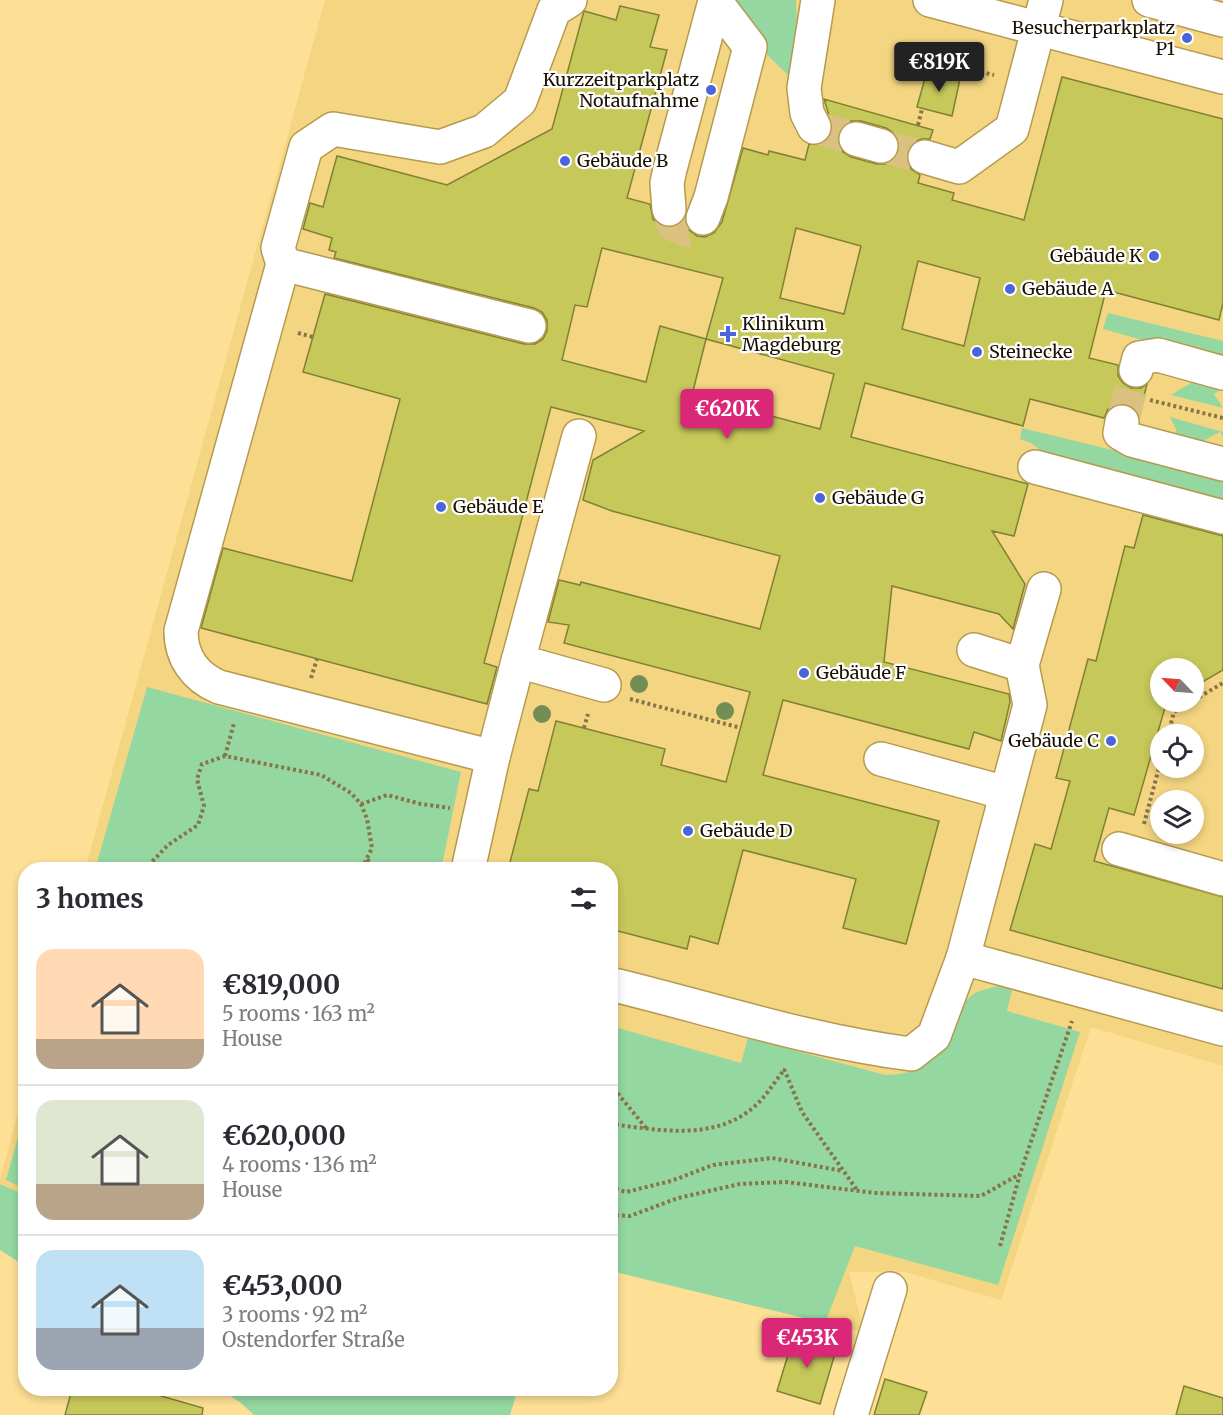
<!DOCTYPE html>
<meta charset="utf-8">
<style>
body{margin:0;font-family:Merriweather,serif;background:#f2f2f3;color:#2b2b33;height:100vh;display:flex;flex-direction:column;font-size:22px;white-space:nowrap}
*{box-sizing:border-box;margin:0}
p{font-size:20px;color:#7c7c81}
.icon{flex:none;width:33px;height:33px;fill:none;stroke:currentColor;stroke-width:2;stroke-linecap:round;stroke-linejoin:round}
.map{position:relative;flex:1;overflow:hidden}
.drawer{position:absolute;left:18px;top:862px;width:600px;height:534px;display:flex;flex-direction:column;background:#fff;border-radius:24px;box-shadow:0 3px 9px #0003}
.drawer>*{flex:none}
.needle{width:39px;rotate:295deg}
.tools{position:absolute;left:1150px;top:658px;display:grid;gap:12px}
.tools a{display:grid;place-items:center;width:54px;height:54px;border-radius:50%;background:#fff;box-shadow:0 3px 9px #0003;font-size:30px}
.price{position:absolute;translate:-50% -51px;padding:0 14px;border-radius:6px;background:#db2777;color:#fff;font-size:20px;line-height:39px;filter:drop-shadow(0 2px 3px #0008)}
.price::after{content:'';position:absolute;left:50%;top:36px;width:18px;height:14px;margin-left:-9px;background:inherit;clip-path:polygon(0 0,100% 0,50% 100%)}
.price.on{background:#222;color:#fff}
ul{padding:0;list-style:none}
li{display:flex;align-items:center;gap:18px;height:150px;padding:0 18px}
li+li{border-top:2px solid #e1e1e2}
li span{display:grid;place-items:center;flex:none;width:168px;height:120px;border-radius:18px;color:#555}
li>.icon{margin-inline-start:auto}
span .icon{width:72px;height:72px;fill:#fffc;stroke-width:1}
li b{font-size:26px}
h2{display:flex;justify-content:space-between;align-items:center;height:72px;padding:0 18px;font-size:26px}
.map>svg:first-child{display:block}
.built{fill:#f4d582;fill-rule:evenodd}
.green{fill:#94d7a1}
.building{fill:#c7c85a;stroke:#808135;stroke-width:1.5;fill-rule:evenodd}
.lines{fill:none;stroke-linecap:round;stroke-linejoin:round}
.minor-tunnel{stroke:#dbc17f;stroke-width:33;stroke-dasharray:33 16;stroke-linecap:butt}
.minor-casing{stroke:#b59a50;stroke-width:36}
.path{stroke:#877548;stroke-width:4;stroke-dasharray:3 3;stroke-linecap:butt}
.minor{stroke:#fff;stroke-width:33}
.tree{fill:#738e54}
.poi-dot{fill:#4a65d9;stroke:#fff;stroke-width:2}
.labels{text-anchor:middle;stroke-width:4.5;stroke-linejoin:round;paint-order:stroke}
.poi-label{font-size:18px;fill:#191100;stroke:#fff;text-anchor:start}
</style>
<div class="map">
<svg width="1223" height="1415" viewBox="0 0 1223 1415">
<rect width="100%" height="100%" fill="#fde095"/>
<g class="built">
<path d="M325,0h898v1066l-132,-39 -90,273 -96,-28h-56l15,60 -253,-61 -1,-401h-525zM1161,669h33v33h-33zM1161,735h33v33h-33zM1161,801h33v33h-33z"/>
<path d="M25,1087v108l-25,-11v-4z"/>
</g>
<g class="green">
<path d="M732,0h64l1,28 -7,49 -38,-37z"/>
<path d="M1108,313l115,28v21l-120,-33z"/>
<path d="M1199,378l24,10 -9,6 9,14 -52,-13z"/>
<path d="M1170,417l53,15v4l-3,-4 -32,17 -28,-8 17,-10z"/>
<path d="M1022,428l201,49v29l-168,-45 -24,-18 -11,-4z"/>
<path d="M147,687l314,85 -20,98h-346z"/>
<path d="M998,986l14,4 -5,21 73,21 -82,253 -143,-39 -30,77 -214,-52v-245l130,37 7,-25 137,37c46,-1 51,-19 70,-57 4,-9 11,-19 20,-25 6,-3 16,-5 23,-7z"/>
<path d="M25,1112v77l-19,-9z"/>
<path d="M0,1184l25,11v71l-25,-16z"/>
<path d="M220,1389h298l-8,26h-256l-13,-12z"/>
</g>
<g class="building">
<path d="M620,6l39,9 -9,32 17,3 -40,148 23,6 3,15 8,7 10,2 8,-3 6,-6 3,10 9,7 8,1 9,-4 8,-11 21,-74 25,7 1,-4 36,9 4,-16h13l7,-6 4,-10 -9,-29 109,31 -3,9h-9l-8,4 -6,9v10l4,7 9,6 -2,8 36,10 -2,7 72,20 38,-143 161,42v184l-4,17 -113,-30 -17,68 29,7v11l5,7 8,5h10l6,-4 -8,31 -5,-8 -9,-3 -10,1 -7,4 -4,9 -74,-19 -7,27 -158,-43 -14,54 177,47 -14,52 -22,-5 33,53 -12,45 -14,-15 -107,-28 -8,76 125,32 1,8 -9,39 -27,-9 -5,17 -186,-49 -20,75 176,46 -33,123 -63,-16 13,-49 -113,-29 -25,94 -28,-8 -3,13 -77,-20v-59h-102l21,-81 9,2 18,-70 109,28 -4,16 65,17 24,-90 -186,-49 5,-18 -21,-3 11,-42 21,5 1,-3 179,47 20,-73 -168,-45 -29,-11 10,-40 51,-29 -93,-24 -67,256 13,4 -10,37 -286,-76 22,-80 129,33 48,-182 -97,-27 22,-78 199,50h11l8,-5 4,-8v-11l-5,-8 -8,-4 -200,-50 2,-6 -7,-2 3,-12 -29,-9 7,-26 13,4 14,-51 110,29 105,-56 32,-118 32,9zM851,121h10l25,7 8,5 5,9v8l-5,9 -8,5h-9l-26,-7 -8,-5 -5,-8v-9l5,-9zM796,228l65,18 -17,68 -64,-16zM602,248l121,30 -17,61 -46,-13 -14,56 -84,-22 13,-55 12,2zM918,261l62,17 -16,68 -62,-17zM706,339l128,35 -14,55 -128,-34z"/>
<path d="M927,71l33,8 -8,37 -35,-9z"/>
<path d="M1143,515l80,21v134l-29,17v-18h-33v33h7l-2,2 -32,111 -25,-7 -15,53 129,36v92l-213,-59 25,-86 16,5 19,-68 -14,-3 32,-119 8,2 29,-115 9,2z"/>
<path d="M794,1335l43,12 -17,57 -43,-13z"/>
<path d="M885,1379l42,13 -8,23h-45z"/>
<path d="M1184,1386l39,12v17h-47z"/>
<path d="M72,1389h65l66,19 -1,7h-137z"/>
</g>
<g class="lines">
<g class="minor-tunnel">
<path d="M814,127l42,12"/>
<path d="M881,146l44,11"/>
<path d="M669,209l4,16 15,6 10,-2 5,-11"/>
<path d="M1122,422l14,-52"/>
</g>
<defs>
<g id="minor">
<path d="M930,0l293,77"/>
<path d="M1149,0l74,20"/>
<path d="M814,127l-7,-14 -3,-25 14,-88"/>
<path d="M856,139l25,7"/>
<path d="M925,157l34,10 53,-38 34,-129"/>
<path d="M669,209l-2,-26 3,-14 45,-168 35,46 -39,150 -8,21"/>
<path d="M283,264l246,62"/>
<path d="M1136,370l3,-12 19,-3 65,18"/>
<path d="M1122,422l-2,11 12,7 91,24"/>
<path d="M1035,467l188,50"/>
<path d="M974,650l48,15"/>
<path d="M518,661l86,24"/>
<path d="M493,757l-274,-70c-24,-10 -38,-30 -38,-56l102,-367 -5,-16 28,-101 27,-18 107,18 44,-16 36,-30 34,-91 16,-10"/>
<path d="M881,759l125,34"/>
<path d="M1119,849l104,30"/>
<path d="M468,870l25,-113 25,-96 61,-225"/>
<path d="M963,958l260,71"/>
<path d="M610,984c100,24 198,57 301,70l23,-18 29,-78 67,-253 -8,-40 22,-76"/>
<path d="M851,1415l39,-126"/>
</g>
</defs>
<use href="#minor" class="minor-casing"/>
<g class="path">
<path d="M969,69l25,6"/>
<path d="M918,125l4,-16"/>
<path d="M298,333l15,4"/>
<path d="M1150,400l73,18"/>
<path d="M311,678l6,-19"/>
<path d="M630,699l111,29"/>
<path d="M1194,700l29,-17"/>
<path d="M584,728l4,-14"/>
<path d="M1168,735l6,-23 16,-10"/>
<path d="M225,756l9,-33"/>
<path d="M361,804l26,-9 34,9 29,4"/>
<path d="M1144,824l17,-64"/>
<path d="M368,859l2,11"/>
<path d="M144,870l24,-25 30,-20 6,-19 -7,-27 5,-15 23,-8 96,19 30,18 10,11 6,15 5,29 -11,22"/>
<path d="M784,1069l18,43 55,78"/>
<path d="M610,1084l36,44"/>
<path d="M610,1124c50,6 106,18 146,-19 11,-10 19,-24 29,-36"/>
<path d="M610,1187l16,5 45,-11 42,-16 59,-7 71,13"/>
<path d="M610,1215l20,1 48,-18 62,-14 46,-2 89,11 106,3 39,-22"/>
<path d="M1000,1246l20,-72 52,-153"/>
</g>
<use href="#minor" class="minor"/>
</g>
<g class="tree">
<circle cx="639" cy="684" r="9"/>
<circle cx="725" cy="711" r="9"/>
<circle cx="542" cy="714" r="9"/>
</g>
<g class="poi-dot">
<circle cx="1187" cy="38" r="6"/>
<circle cx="711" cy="90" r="6"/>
<circle cx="565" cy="161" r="6"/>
<circle cx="1154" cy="256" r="6"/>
<circle cx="1010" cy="289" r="6"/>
<path d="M725 325h6v6h6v6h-6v6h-6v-6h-6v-6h6z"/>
<circle cx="977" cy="352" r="6"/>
<circle cx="820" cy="498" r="6"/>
<circle cx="441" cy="507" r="6"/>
<circle cx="804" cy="673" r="6"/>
<circle cx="1111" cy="741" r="6"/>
<circle cx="688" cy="831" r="6"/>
</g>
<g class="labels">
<g class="poi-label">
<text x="1175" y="34" text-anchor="end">Besucherparkplatz<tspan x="1175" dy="21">P1</tspan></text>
<text x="699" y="86" text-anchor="end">Kurzzeitparkplatz<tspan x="699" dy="21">Notaufnahme</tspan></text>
<text x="577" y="167">Gebäude B</text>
<text x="1142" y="262" text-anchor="end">Gebäude K</text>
<text x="1022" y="295">Gebäude A</text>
<text x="742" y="330">Klinikum<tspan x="742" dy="21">Magdeburg</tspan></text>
<text x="989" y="358">Steinecke</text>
<text x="832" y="504">Gebäude G</text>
<text x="453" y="513">Gebäude E</text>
<text x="816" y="679">Gebäude F</text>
<text x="1099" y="747" text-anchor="end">Gebäude C</text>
<text x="700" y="837">Gebäude D</text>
</g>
</g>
</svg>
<div class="tools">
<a><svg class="needle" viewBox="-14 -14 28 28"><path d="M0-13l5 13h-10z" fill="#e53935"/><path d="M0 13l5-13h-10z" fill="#7c7c81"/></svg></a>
<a><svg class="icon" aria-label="locate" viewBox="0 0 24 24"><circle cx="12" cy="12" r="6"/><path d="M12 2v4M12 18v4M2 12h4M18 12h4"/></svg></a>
<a><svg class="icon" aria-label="layers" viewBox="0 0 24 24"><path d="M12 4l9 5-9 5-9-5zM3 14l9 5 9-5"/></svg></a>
</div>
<b class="price on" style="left:939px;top:93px">€819K</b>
<b class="price" style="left:727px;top:440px">€620K</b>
<b class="price" style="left:807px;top:1369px">€453K</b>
<section class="drawer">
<h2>3 homes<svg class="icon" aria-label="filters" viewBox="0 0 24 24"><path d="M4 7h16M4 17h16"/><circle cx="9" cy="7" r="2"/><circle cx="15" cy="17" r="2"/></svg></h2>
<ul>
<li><span style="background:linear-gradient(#ffd9b3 75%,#b9a48a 0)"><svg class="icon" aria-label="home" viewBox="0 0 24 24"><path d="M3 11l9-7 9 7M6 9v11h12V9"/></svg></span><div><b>€819,000</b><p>5 rooms · 163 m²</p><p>House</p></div></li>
<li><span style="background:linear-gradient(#dfe7d0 70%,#b9a48a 0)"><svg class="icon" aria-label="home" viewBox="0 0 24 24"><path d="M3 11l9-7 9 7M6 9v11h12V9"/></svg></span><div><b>€620,000</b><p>4 rooms · 136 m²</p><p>House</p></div></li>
<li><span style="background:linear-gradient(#bfe0f5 65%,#9aa5b1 0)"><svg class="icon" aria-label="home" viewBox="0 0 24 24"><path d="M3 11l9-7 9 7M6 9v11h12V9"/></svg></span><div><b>€453,000</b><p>3 rooms · 92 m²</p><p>Ostendorfer Straße</p></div></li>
</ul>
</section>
</div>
